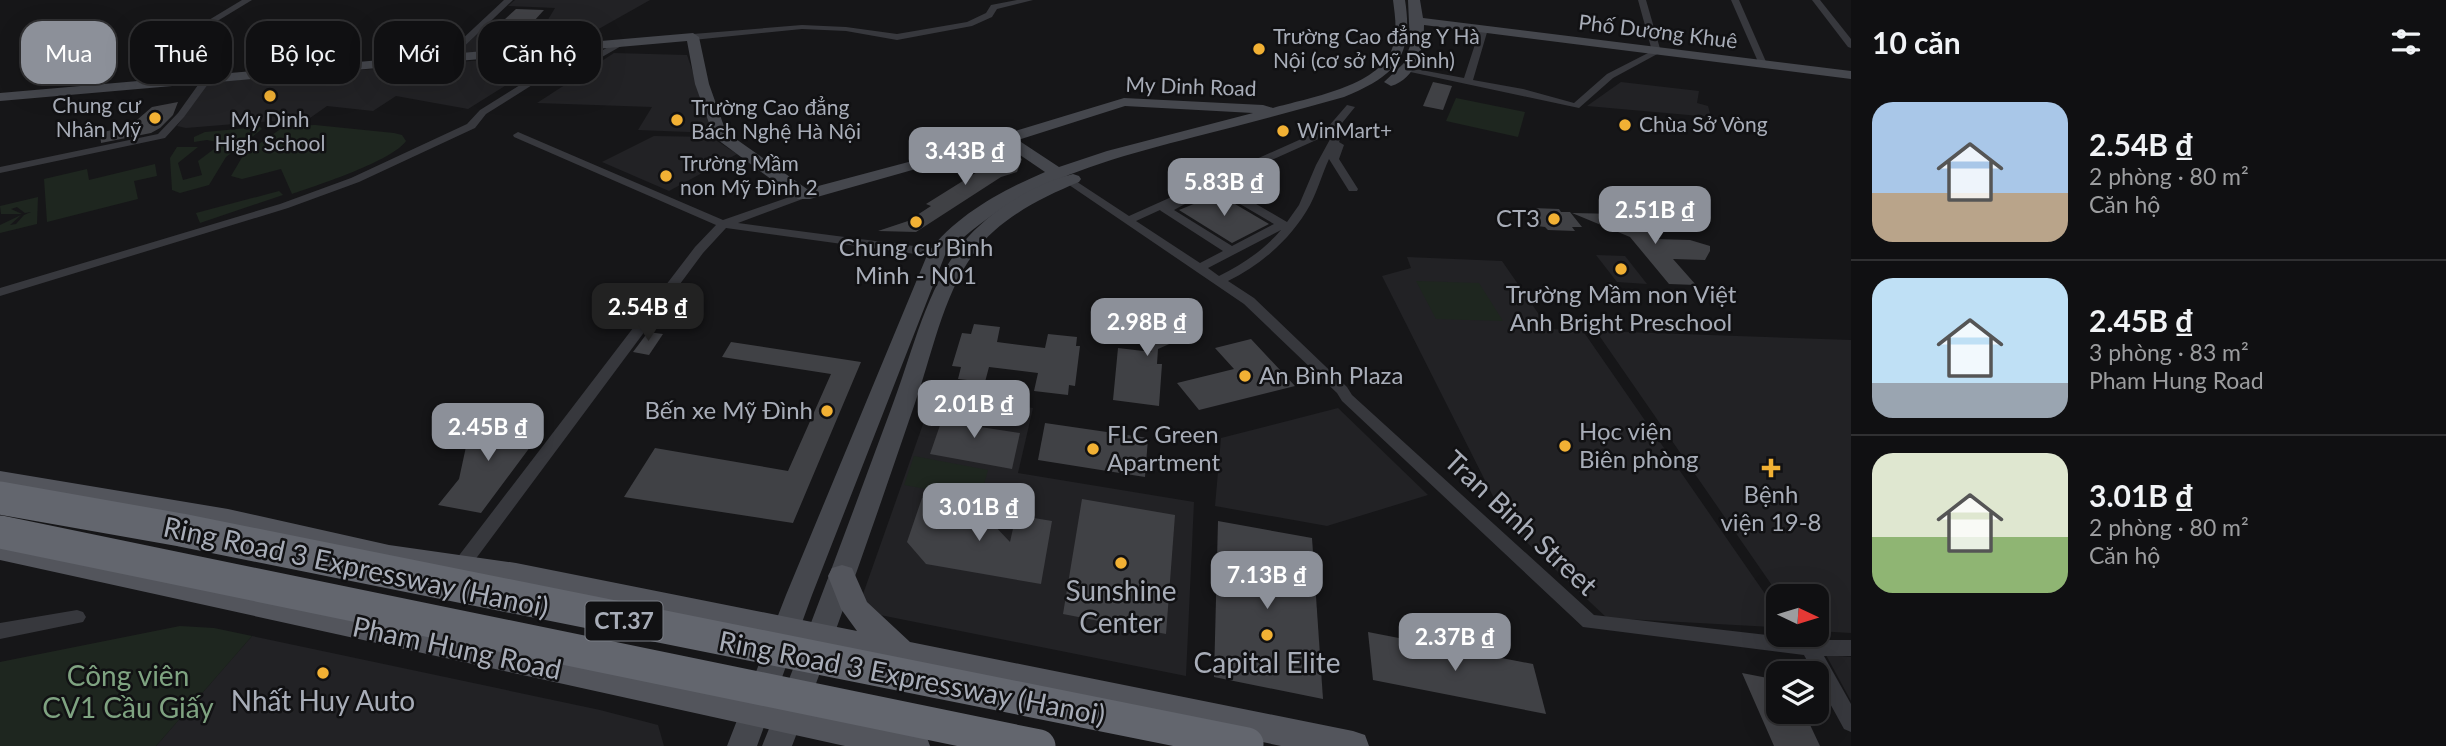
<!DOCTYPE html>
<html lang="vi">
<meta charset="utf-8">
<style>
body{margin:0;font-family:Lato,sans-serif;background:#1e1e20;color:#f1f3f6;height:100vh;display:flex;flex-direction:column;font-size:26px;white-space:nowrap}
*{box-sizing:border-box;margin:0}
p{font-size:23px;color:#9c9d9f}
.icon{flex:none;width:38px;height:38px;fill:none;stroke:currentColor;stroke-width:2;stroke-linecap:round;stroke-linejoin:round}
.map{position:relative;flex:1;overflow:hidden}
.side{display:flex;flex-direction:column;background:#101012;width:595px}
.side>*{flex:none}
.guide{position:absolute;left:21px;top:21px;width:665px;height:63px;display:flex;gap:14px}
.needle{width:46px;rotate:94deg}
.controls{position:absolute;left:1766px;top:584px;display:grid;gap:14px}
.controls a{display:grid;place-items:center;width:63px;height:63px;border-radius:14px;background:#101012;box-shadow:0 7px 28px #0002,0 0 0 2px #303032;font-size:35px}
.price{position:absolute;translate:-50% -60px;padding:0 16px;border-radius:14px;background:#8c9099;color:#fff;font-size:23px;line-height:46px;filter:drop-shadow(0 2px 4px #0008)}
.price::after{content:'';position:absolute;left:50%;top:42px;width:21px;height:16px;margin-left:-10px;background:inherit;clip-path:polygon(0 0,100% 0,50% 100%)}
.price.active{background:#222;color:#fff}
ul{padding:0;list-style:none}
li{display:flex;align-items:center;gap:21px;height:175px;padding:0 21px}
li+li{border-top:2px solid #303032}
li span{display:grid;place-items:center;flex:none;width:196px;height:140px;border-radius:21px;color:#555}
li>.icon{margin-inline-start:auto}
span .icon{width:84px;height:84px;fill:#fffc;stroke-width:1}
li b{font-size:30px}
h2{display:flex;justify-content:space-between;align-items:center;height:84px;padding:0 21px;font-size:30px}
.chip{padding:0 24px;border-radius:21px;background:#101012;box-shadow:0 7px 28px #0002,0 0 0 2px #303032;font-size:24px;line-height:63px}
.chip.active{background:#8c9099;color:#fff}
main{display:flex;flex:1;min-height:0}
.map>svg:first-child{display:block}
.built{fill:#222225}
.green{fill:#1e261f}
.building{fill:#404145}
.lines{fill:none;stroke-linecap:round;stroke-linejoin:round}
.street{fill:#37383d;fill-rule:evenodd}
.secondary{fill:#45474d;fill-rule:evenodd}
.primary{fill:#53555c;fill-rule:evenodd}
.highway-bridge{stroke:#63666e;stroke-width:33}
.poi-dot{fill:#f2b134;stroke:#111113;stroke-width:2.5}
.labels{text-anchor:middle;stroke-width:5;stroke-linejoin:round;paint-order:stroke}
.far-street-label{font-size:21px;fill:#a8adb8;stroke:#111113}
.far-poi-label{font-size:21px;fill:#a8adb8;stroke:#111113;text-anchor:start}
.shield{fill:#111113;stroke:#7b7e86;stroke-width:2}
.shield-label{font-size:23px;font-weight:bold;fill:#a8adb8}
.poi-label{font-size:24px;fill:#a8adb8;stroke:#111113}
.near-street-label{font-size:28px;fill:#a8adb8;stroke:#111113}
.near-poi-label{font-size:28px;fill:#a8adb8;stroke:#111113}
.near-park-label{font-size:28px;fill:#7fa381;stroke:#111113}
</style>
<main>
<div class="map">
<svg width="1851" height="746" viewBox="0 0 1851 746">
<rect width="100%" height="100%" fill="#161618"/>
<g class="built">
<path d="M515,0h135l-62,35 -29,11 -21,1 6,-8 -6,-3 17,-28 -47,-2z"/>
<path d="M482,30h44l-17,21 -44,3 -5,-4z"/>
<path d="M614,53l73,2 27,78 -76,-3 14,-23 -115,-4z"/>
<path d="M556,54l-88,55 -72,-13 -23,15 -46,-5 -17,12 -124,10 -9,-2 29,-40 9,-4z"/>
<path d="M1621,82l78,9 -2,12 11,3 3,11 -124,-11z"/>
<path d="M654,136l57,1 26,17 -68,37 -67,-29z"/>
<path d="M1596,255l29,1 22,28 -30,-2z"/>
<path d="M1407,257l95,4 47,68 34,2 187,270 2,26 -165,-9 -100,-94 -125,-248 29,-8z"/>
<path d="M1596,331l255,9v293l-34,-2 -1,-34h-36z"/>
<path d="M947,395l86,13 -15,65 176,29 -8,174 -311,-62 -13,-17 66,-187z"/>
<path d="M1338,408l90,87 -101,31 -112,-20 6,-68z"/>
<path d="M252,636l348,74 58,15 6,21h-508z"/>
<path d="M1826,655l25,2v44z"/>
</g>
<g class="green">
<path d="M1456,98l69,14 -7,25 -72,-16z"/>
<path d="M315,125l79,8 8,2 4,6c-14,20 -88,44 -114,53l-11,-25 -39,10 -11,-3 13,-22 41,-28z"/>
<path d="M260,127l2,2 -36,28 -17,28 -29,8 -8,-3 -2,-32 7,-11h21l-20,16 5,17 19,-5 -4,-14 24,-18 -15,-3 -13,2v-5l11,-5z"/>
<path d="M155,164l2,12 -23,5 4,18 -91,23 -3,-43 43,-10 2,11z"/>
<path d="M279,191l4,4 -83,28 -4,-10z"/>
<path d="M38,197l-1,27 -37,9v-8l21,-10 -11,10 6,-1 8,-9 7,-3 -6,1 -8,-6 -6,2 11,5h-21l-1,-8z"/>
<path d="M1416,281l63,2 24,38 -67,-2z"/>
<path d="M914,456l74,14 -8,29 -76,-14z"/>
<path d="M180,626l34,2 38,8 -96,110h-156v-84z"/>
</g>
<g class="building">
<path d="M516,9l28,1 -10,11 -30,-1z"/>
<path d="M1433,82l19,4 -9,24 -20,-4z"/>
<path d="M178,102l-5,13 -13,13 -9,5 -50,10 -1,-10 31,-8 21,-18z"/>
<path d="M1003,147l19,12 -5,13 -16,5 -85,55 -38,-1 30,-10 23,-15 -5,-2 56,-35 -18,-11z"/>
<path d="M1218,194l51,30 -37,19 -53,-33z"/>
<path d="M1532,208l27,1 2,3h9l12,15h-10l3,4 -27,-1 -3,-3 -8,-1 -12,-16h9z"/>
<path d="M1572,213l47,1 24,10 12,15 35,1 20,6v5l-5,9 -32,-1 23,26 -27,-1 -39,-47z"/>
<path d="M1174,308l13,10 -4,1 13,10 -5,2 3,2 -36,16 -1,15h5l-3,42 -46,-6 5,-52 34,4 -28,-22z"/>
<path d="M974,324l26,3 -3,15 48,6 3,-14 29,3 -1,9h4l-5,40 -6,-1 -1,10 -34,-4 4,-18 -49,-6 -4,15 -27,-3 3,-12 -9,-1 10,-33 9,1z"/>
<path d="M648,332l15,2 -14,21 -16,-3z"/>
<path d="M1251,339l44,47 -96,24 -22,-27 57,-14 -19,-21z"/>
<path d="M731,342l130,20 -68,161 -169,-26 31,-49 133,23 43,-97 -109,-17z"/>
<path d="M947,405l32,5 -5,16 46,7 -8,36 -82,-15z"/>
<path d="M472,419l70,12 -61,82 -43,-8 21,-26z"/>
<path d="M1045,423l103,15 -3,39 -107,-17z"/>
<path d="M922,498l39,6 -4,11 34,7 19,20 6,-27 36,6 -11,63 -115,-20 -19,-22z"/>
<path d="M1082,499l93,16 -9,119 -103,-20z"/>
<path d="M1218,521l94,17 11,161 -109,-22z"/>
<path d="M1368,632l165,32 13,50 -173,-34z"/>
<path d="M1742,673l36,7v32h26l16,34h-46z"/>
</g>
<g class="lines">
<g class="street">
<path d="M242,0h10l-61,37 -7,-2z"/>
<path d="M504,0h9l-63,60h-6v-4z"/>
<path d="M1017,0h16l-36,9 -5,8 -20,9 -75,14 -51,-9 -44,-2 -109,11 -4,-3 4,-3 109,-9 44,2 51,7 70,-12 19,-9 5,-8z"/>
<path d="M1638,0h8l15,52 -48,26 -34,30 -178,-38 4,-3 59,11 16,-49 4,-2 4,2 -15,51 50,9 51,14 33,-29 45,-23z"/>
<path d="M1731,0h8l28,64 -1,2 -7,-2z"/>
<path d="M1812,0h8l31,39v9l-3,-1z"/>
<path d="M616,43l7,2 -49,28 -26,2 -62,39 -11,14 -116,54 -71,26 -288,88v-8l280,-84 71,-26 116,-54 13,-14 82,-51 7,2 -12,9 12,-2z"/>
<path d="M203,78l8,2 -27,37 -19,21 -165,35v-6l158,-33 20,-21z"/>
<path d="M1347,105l8,2 -17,21 6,3 -5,11 5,3 -5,14 19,30 -1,2h-8l-20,-32c-7,15 -11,31 -19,46 -19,34 -48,59 -82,76l26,17 93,89 5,8 242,220 216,25h41v16h-27l27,48v28l-7,-3 -28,-51v-4h-2l-10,-19 -221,-28 -241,-226 -5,-8 -93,-89 -191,-130 1,-2h8l67,44 199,-89zM1334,132l-18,33 -17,40 -12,17 -67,-39zM1211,187l63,37 -42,22 -58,-36 11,-6 -4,-3zM1160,210l1,1 62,40 -23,12 -64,-42zM1281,230c-17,20 -38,34 -62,46l-11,-8z"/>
<path d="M518,132l205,88 81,-28 4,1v4l-70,26 199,26 6,4 -6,4 -211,-29 -23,25 -237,319 -6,2 -6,-2 -3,-5 3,-5 241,-315 21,-22 -202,-88 -1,-2z"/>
<path d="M77,610l6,2 3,5 -3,5 -83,17v-16z"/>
</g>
<g class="secondary">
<path d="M1393,0h12c9,57 -10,76 -61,97 -50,14 -99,27 -150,40 -95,25 -178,46 -249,118l-133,340 -55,151h-30l59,-151 142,-342c28,-38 75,-63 117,-81l-41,-28 -194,55h-12l-84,-62 -19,-53 -8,-43 -687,60v-8l693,-60 6,4 10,47 17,48 81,57 139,-37 178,-54 139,7 10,3c34,-10 105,-21 119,-59 6,-16 3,-33 1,-49zM1125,106l128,7 -146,38 -48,16 -41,-27z"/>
<path d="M1408,0h12l3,18 428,53v8l-427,-54c0,23 -8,54 -33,61l-7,-4 19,-18 7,-18z"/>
<path d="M1073,174l6,2 2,3 -2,3c-39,16 -80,37 -105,71 -32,44 -42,103 -60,153 -39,114 -78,228 -122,340h-30c46,-111 87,-224 129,-337 21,-54 34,-118 71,-165 26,-32 71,-60 111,-70z"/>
</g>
<g class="primary">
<path d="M0,471l228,38 161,36 127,18 341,68 -16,-22 -13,-33 4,-8 10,-3 10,3 15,34 43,40 443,89 12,4 4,11h-88l-765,-161 -127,-18 -161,-38 -228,-40z"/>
<path d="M0,538l914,193 12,4 4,11h-85l-845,-186z"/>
</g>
<g class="highway-bridge">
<path d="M0,498l181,32 1066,214"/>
<path d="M0,532l1039,214"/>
</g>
</g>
<g class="poi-dot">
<circle cx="1259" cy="49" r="7"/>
<circle cx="270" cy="96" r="7"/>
<circle cx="155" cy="118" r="7"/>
<circle cx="677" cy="120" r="7"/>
<circle cx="1625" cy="125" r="7"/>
<circle cx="1283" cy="131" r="7"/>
<circle cx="666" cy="176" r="7"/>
<circle cx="1554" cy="219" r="7"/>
<circle cx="916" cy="222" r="7"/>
<circle cx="1621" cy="269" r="7"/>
<circle cx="1245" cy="376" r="7"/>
<circle cx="827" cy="411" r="7"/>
<circle cx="1565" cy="446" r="7"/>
<circle cx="1093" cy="449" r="7"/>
<path d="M1767.5 457.5h7v7h7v7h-7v7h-7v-7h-7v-7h7z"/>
<circle cx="1121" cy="563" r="7"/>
<circle cx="1267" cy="635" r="7"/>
<circle cx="323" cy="673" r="7"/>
</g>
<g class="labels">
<g class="far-street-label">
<text transform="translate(1658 32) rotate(7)" y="7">Phố Dương Khuê</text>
<text transform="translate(1191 87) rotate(2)" y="7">My Dinh Road</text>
</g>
<g class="far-poi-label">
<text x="1273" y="44">Trường Cao đẳng Y Hà<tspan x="1273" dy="24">Nội (cơ sở Mỹ Đình)</tspan></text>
<text x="141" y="113" text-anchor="end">Chung cư<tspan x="141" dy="24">Nhân Mỹ</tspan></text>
<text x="691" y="115">Trường Cao đẳng<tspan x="691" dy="24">Bách Nghệ Hà Nội</tspan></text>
<text x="270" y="127" text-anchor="middle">My Dinh<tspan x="270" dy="24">High School</tspan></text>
<text x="1639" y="132">Chùa Sở Vòng</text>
<text x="1297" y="138">WinMart+</text>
<text x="680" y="171">Trường Mầm<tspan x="680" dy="24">non Mỹ Đình 2</tspan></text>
</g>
<rect class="shield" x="585.5" y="601.5" width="77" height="39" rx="5"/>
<g class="shield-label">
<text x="624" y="629">CT.37</text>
</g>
<g class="poi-label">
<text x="1540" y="227" text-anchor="end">CT3</text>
<text x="916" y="256">Chung cư Bình<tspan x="916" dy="28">Minh - N01</tspan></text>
<text x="1621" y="303">Trường Mầm non Việt<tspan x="1621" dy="28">Anh Bright Preschool</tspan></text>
<text x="1259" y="384" text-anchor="start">An Bình Plaza</text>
<text x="813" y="419" text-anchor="end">Bến xe Mỹ Đình</text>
<text x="1579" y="440" text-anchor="start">Học viện<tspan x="1579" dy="28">Biên phòng</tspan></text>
<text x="1107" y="443" text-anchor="start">FLC Green<tspan x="1107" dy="28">Apartment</tspan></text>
<text x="1771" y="503">Bệnh<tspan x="1771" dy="28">viện 19-8</tspan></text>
</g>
<g class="near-street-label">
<text transform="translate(1521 523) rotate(43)" y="10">Tran Binh Street</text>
<text transform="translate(356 567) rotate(12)" y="10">Ring Road 3 Expressway (Hanoi)</text>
<text transform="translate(457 648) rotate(12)" y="10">Pham Hung Road</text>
<text transform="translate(912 678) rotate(11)" y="10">Ring Road 3 Expressway (Hanoi)</text>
</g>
<g class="near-poi-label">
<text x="1121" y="601">Sunshine<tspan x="1121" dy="32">Center</tspan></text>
<text x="1267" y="673">Capital Elite</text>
<text x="323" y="711">Nhất Huy Auto</text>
</g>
<g class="near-park-label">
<text x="128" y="686">Công viên<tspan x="128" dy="32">CV1 Cầu Giấy</tspan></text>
</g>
</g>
</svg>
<div class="controls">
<a><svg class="needle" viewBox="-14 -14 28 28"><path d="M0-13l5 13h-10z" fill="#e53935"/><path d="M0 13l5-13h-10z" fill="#9c9d9f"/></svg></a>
<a><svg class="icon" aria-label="layers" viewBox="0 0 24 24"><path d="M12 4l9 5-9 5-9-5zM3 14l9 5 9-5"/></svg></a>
</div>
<b class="price" style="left:965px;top:187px">3.43B ₫</b>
<b class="price" style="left:1224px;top:218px">5.83B ₫</b>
<b class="price" style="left:1655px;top:246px">2.51B ₫</b>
<b class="price active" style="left:648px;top:343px">2.54B ₫</b>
<b class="price" style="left:1147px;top:358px">2.98B ₫</b>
<b class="price" style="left:974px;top:440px">2.01B ₫</b>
<b class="price" style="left:488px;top:463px">2.45B ₫</b>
<b class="price" style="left:979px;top:543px">3.01B ₫</b>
<b class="price" style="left:1267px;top:611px">7.13B ₫</b>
<b class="price" style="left:1455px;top:673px">2.37B ₫</b>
<div class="guide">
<a class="chip active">Mua</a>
<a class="chip">Thuê</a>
<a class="chip">Bộ lọc</a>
<a class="chip">Mới</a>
<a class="chip">Căn hộ</a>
</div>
</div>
<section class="side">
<h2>10 căn<svg class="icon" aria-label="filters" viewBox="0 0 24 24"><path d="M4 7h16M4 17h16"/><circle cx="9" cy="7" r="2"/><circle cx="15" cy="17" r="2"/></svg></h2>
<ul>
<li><span style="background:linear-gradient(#a9c7e8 65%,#b9a48a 0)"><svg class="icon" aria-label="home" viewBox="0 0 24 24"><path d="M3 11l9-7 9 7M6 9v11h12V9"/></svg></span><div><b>2.54B ₫</b><p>2 phòng · 80 m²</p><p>Căn hộ</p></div></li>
<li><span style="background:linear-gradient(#bfe0f5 75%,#9aa5b1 0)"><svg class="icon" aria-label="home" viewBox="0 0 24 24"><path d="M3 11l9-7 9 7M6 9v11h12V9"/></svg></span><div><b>2.45B ₫</b><p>3 phòng · 83 m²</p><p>Pham Hung Road</p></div></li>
<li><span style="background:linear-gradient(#dfe7d0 60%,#8fb573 0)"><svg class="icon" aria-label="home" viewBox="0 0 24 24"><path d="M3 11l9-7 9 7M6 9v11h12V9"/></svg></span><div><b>3.01B ₫</b><p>2 phòng · 80 m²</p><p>Căn hộ</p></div></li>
</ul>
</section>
</main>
